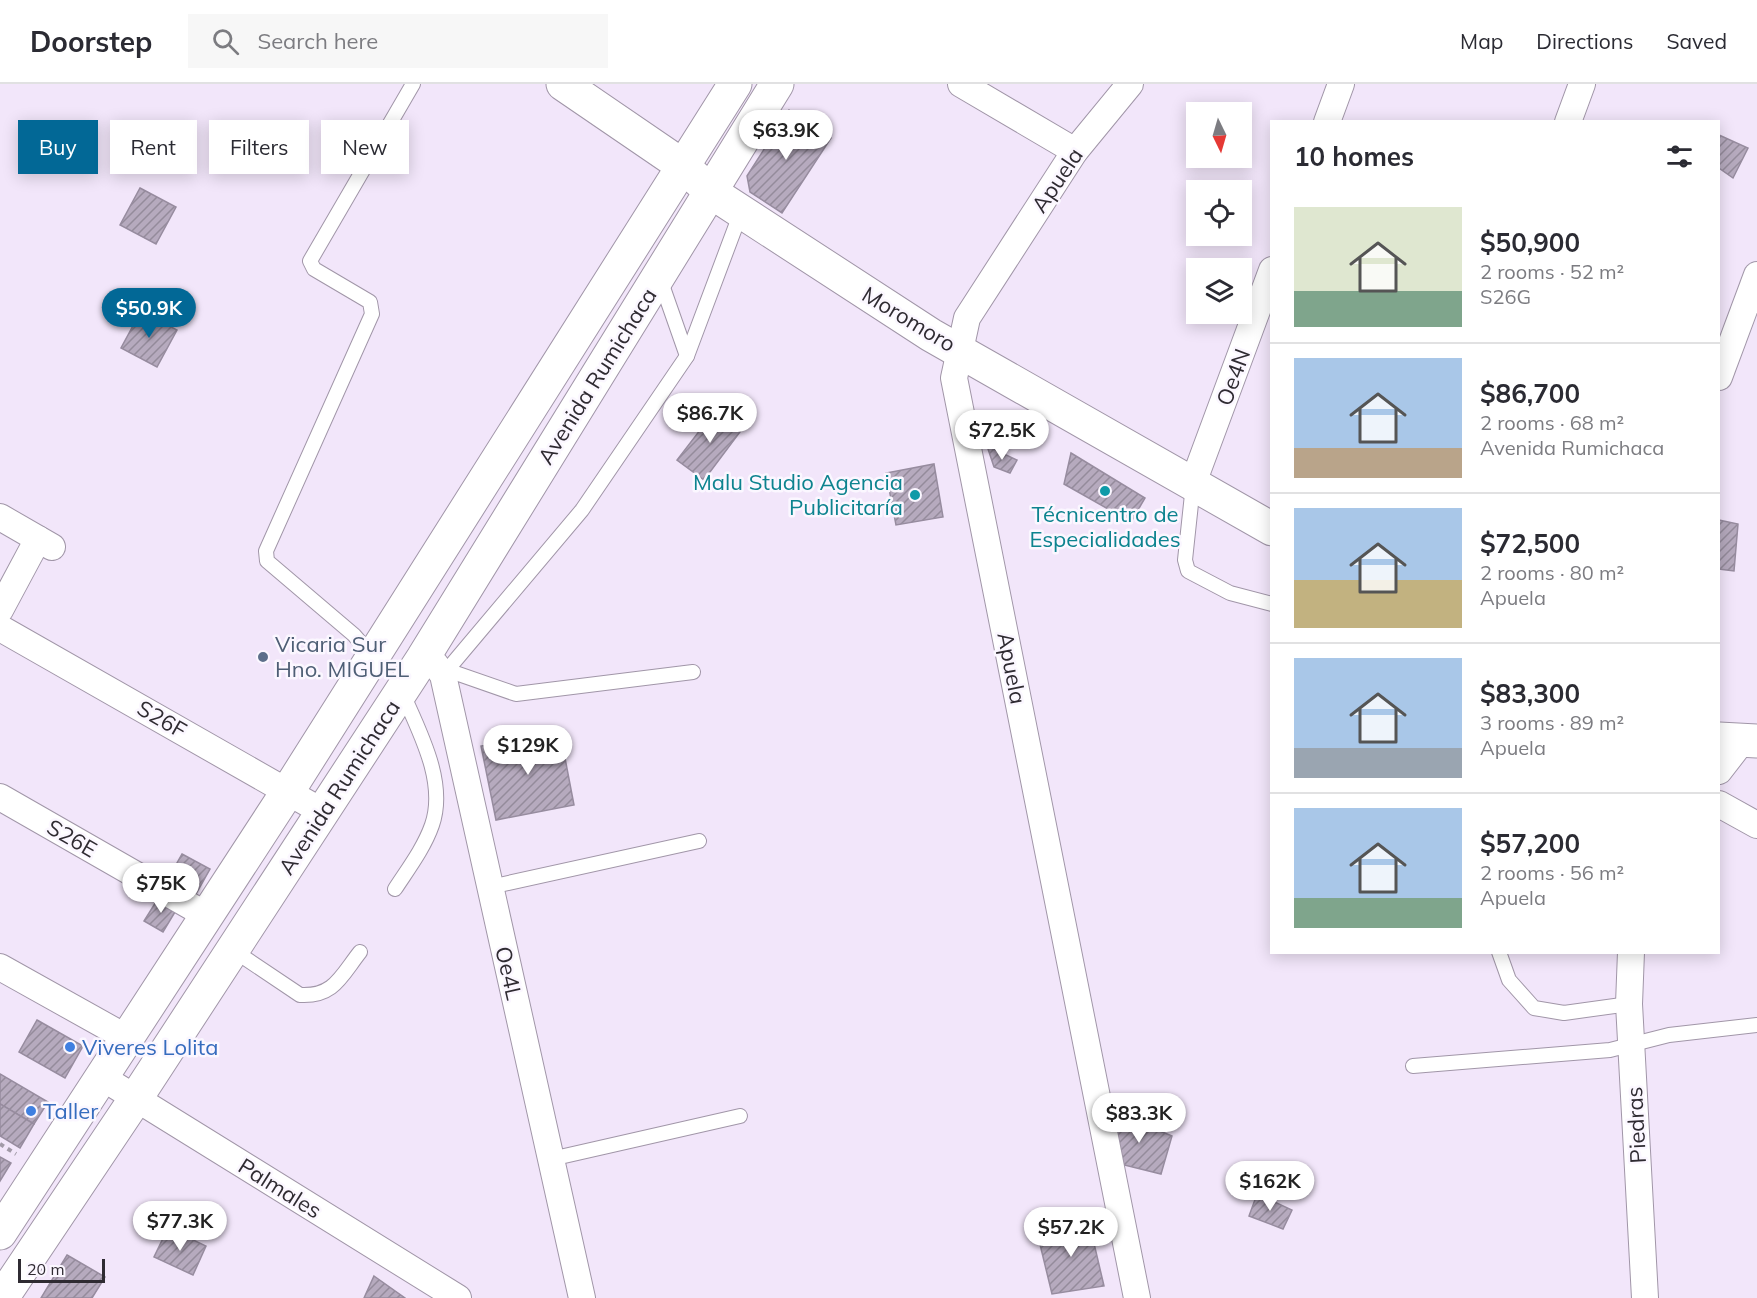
<!DOCTYPE html>
<meta charset="utf-8">
<style>
body{margin:0;font-family:Mulish,sans-serif;background:#f7f7f7;color:#2b2b33;height:100vh;display:flex;flex-direction:column;font-size:22px;white-space:nowrap}
*{box-sizing:border-box;margin:0}
p{font-size:20px;color:#7c7c81}
.icon{flex:none;width:33px;height:33px;fill:none;stroke:currentColor;stroke-width:2;stroke-linecap:round;stroke-linejoin:round}
.map{position:relative;flex:1;overflow:hidden}
.side{position:absolute;left:1270px;top:36px;width:450px;height:834px;display:flex;flex-direction:column;background:#fff;border-radius:0px;box-shadow:0 3px 15px #0003}
.side>*{flex:none}
.banner{position:absolute;left:18px;top:36px;width:570px;height:54px;display:flex;gap:12px}
.needle{width:39px;rotate:175deg}
.tools{position:absolute;left:1186px;top:18px;display:grid;gap:12px}
.tools a{display:grid;place-items:center;width:66px;height:66px;border-radius:0px;background:#fff;box-shadow:0 3px 15px #0003;font-size:30px}
.scale{position:absolute;left:18px;bottom:15px;width:87px;box-sizing:border-box;padding-left:6px;border:3px solid #2f2b32;border-top:0;font-size:16px;line-height:21px;white-space:nowrap;color:#2f2b32;-webkit-text-stroke:4px #fbf7ff;paint-order:stroke}
.price{position:absolute;translate:-50% -51px;padding:0 14px;border-radius:21px;background:#fff;color:#222;font-size:20px;line-height:39px;filter:drop-shadow(0 2px 3px #0008)}
.price::after{content:'';position:absolute;left:50%;top:36px;width:18px;height:14px;margin-left:-9px;background:inherit;clip-path:polygon(0 0,100% 0,50% 100%)}
.price.active{background:#026896;color:#fff}
ul{padding:0;list-style:none}
li{display:flex;align-items:center;gap:18px;height:150px;padding:0 24px}
li+li{border-top:2px solid #e1e1e2}
li span{display:grid;place-items:center;flex:none;width:168px;height:120px;border-radius:0px;color:#555}
li>.icon{margin-inline-start:auto}
span .icon{width:72px;height:72px;fill:#fffc;stroke-width:1}
li b{font-size:26px}
h2{display:flex;justify-content:space-between;align-items:center;height:72px;padding:0 24px;font-size:26px}
.tag{padding:0 21px;border-radius:0px;background:#fff;box-shadow:0 3px 15px #0003;font-size:21px;line-height:54px}
.tag.active{background:#026896;color:#fff}
header{display:flex;align-items:center;gap:36px;box-sizing:border-box;height:84px;padding:0 30px;background:#fff;border-bottom:2px solid #e1e1e2}
header strong{font-size:28px}
nav{display:flex;gap:33px;margin-inline-start:auto;font-size:21px}
.search{width:420px;height:54px;background:#f7f7f7;display:flex;align-items:center;gap:15px;box-sizing:border-box;padding:0 21px;border-radius:0px;color:#7c7c81;font-size:22px}
.map>svg:first-child{display:block}
.building{fill:url(#building-hatch);stroke:#978c9f;stroke-width:1.5}
.lines{fill:none;stroke-linecap:round;stroke-linejoin:round}
.service-casing{stroke:#a196a8;stroke-width:16}
.minor-casing{stroke:#a196a8;stroke-width:28}
.tertiary-casing{stroke:#a196a8;stroke-width:35}
.path{stroke:#a29aa8;stroke-width:4;stroke-dasharray:4.5 4.5;stroke-linecap:butt}
.service{stroke:#fff;stroke-width:14}
.minor{stroke:#fff;stroke-width:26}
.tertiary{stroke:#fff;stroke-width:33}
.culture-dot{fill:#0f9aa8;stroke:#fbf7ff;stroke-width:2}
.service-dot{fill:#5c6f8a;stroke:#fbf7ff;stroke-width:2}
.shop-dot{fill:#3f7fe0;stroke:#fbf7ff;stroke-width:2}
.labels{text-anchor:middle;stroke-width:5;stroke-linejoin:round;paint-order:stroke}
.street-label{font-size:22px;fill:#2f2b32;stroke:#fbf7ff}
.culture-label{font-size:22px;fill:#0d838f;stroke:#fbf7ff;text-anchor:end}
.service-label{font-size:22px;fill:#4e5e75;stroke:#fbf7ff;text-anchor:start}
.shop-label{font-size:22px;fill:#366cbe;stroke:#fbf7ff;text-anchor:start}
</style>
<header>
<strong>Doorstep</strong>
<div class="search"><svg class="icon" aria-label="search" viewBox="0 0 24 24"><circle cx="10" cy="10" r="6"/><path d="M15 15l6 6"/></svg>Search here</div>
<nav><a>Map</a><a>Directions</a><a>Saved</a></nav>
</header>
<div class="map">
<svg width="1757" height="1214" viewBox="0 0 1757 1214">
<defs>
<pattern id="building-hatch" width="6" height="6" patternUnits="userSpaceOnUse" patternTransform="scale(1.5)"><rect width="6" height="6" fill="#b6aabe"/><path d="M-1 1l2-2M0 6l6-6M5 7l2-2" fill="none" stroke="#948b9b"/></pattern>
</defs>
<rect width="100%" height="100%" fill="#f2e6fa"/>
<g class="building">
<path d="M789,26l42,28 -49,75 -32,-21 -3,-16z"/>
<path d="M1719,51l29,13 -15,30 -14,-10z"/>
<path d="M140,104l36,19 -20,37 -36,-19z"/>
<path d="M141,227l36,19 -20,37 -36,-19z"/>
<path d="M717,324l26,20 -39,52 -27,-20z"/>
<path d="M987,362l30,14 -7,13 -16,-6z"/>
<path d="M1071,369l74,45 -14,24 -67,-38z"/>
<path d="M934,380l9,53 -47,8 -10,-52z"/>
<path d="M1719,436l19,4 -4,47 -15,-2z"/>
<path d="M560,648l14,73 -78,15 -15,-74z"/>
<path d="M182,770l28,15 -14,25 -28,-15z"/>
<path d="M159,813l19,10 -15,25 -19,-11z"/>
<path d="M37,936l46,26 -18,32 -46,-26z"/>
<path d="M0,990l48,28 -14,22 -34,-20z"/>
<path d="M0,1020l34,20 -14,24 -20,-12z"/>
<path d="M1108,1026l64,26 -11,38 -41,-10z"/>
<path d="M0,1073l11,6 -11,18z"/>
<path d="M1257,1110l35,16 -9,19 -34,-13z"/>
<path d="M1089,1138l15,64 -52,8 -15,-62z"/>
<path d="M168,1144l38,18 -13,29 -39,-18z"/>
<path d="M67,1171l38,22 -13,21h-51z"/>
<path d="M374,1192l31,22h-41z"/>
</g>
<g class="lines">
<defs>
<g id="service">
<path d="M660,195l27,77"/>
<path d="M1193,401l-8,75 3,11 42,22 42,11"/>
<path d="M373,573l-19,-22 -87,-74 -1,-10 106,-237 -2,-12 -56,-33 -4,-8 103,-177"/>
<path d="M447,586l69,24 177,-22"/>
<path d="M443,591l139,-165 105,-154 54,-144"/>
<path d="M490,803l209,-46"/>
<path d="M395,805c13,-20 29,-41 37,-64 15,-43 -13,-94 -30,-133"/>
<path d="M233,866l67,45c34,2 41,-19 60,-43"/>
<path d="M1499,868l10,28 25,28 30,5 65,-9"/>
<path d="M1413,982l197,-16 59,-15 88,-10"/>
<path d="M551,1075l189,-43"/>
</g>
<g id="minor">
<path d="M961,0l114,67"/>
<path d="M1130,0l-55,67 -108,167 -13,60 183,920"/>
<path d="M1327,38l14,-38"/>
<path d="M1568,38l14,-38"/>
<path d="M1719,293l38,-102"/>
<path d="M1193,399l79,-213"/>
<path d="M0,433l52,30"/>
<path d="M0,526l38,-71"/>
<path d="M0,544l323,184"/>
<path d="M423,574l12,6 8,11 139,623"/>
<path d="M1719,687l24,-31"/>
<path d="M0,713l206,118"/>
<path d="M1719,720l38,21"/>
<path d="M1631,868l-2,52 16,294"/>
<path d="M0,883l127,71"/>
<path d="M103,994l355,220"/>
</g>
<g id="tertiary">
<path d="M563,0l120,82 28,26 220,143 341,194"/>
<path d="M1719,655l38,2"/>
<path d="M0,1149l288,-442 447,-707"/>
<path d="M2,1214l134,-200 287,-440 354,-574"/>
</g>
</defs>
<use href="#service" class="service-casing"/>
<use href="#minor" class="minor-casing"/>
<use href="#tertiary" class="tertiary-casing"/>
<path class="path" d="M0,1060l16,10"/>
<use href="#service" class="service"/>
<use href="#minor" class="minor"/>
<use href="#tertiary" class="tertiary"/>
</g>
<g class="culture-dot">
<circle cx="1105" cy="407" r="6"/>
<circle cx="915" cy="411" r="6"/>
</g>
<circle class="service-dot" cx="263" cy="573" r="6"/>
<g class="shop-dot">
<circle cx="70" cy="963" r="6"/>
<circle cx="31" cy="1027" r="6"/>
</g>
<g class="labels">
<g class="street-label">
<text transform="translate(1057 96) rotate(-56)" y="8">Apuela</text>
<text transform="translate(909 235) rotate(31)" y="8">Moromoro</text>
<text transform="translate(597 292) rotate(-58)" y="8">Avenida Rumichaca</text>
<text transform="translate(1233 293) rotate(-70)" y="8">Oe4N</text>
<text transform="translate(1012 584) rotate(79)" y="8">Apuela</text>
<text transform="translate(162 635) rotate(30)" y="8">S26F</text>
<text transform="translate(339 703) rotate(-57)" y="8">Avenida Rumichaca</text>
<text transform="translate(72 754) rotate(30)" y="8">S26E</text>
<text transform="translate(509 889) rotate(77)" y="8">Oe4L</text>
<text transform="translate(1636 1041) rotate(-93)" y="8">Piedras</text>
<text transform="translate(280 1104) rotate(32)" y="8">Palmales</text>
</g>
<g class="culture-label">
<text x="903" y="406">Malu Studio Agencia<tspan x="903" dy="25">Publicitaría</tspan></text>
<text x="1105" y="438" text-anchor="middle">Técnicentro de<tspan x="1105" dy="25">Especialidades</tspan></text>
</g>
<g class="service-label">
<text x="275" y="568">Vicaria Sur<tspan x="275" dy="25">Hno. MIGUEL</tspan></text>
</g>
<g class="shop-label">
<text x="82" y="971">Viveres Lolita</text>
<text x="43" y="1035">Taller</text>
</g>
</g>
</svg>
<div class="tools">
<a><svg class="needle" viewBox="-14 -14 28 28"><path d="M0-13l5 13h-10z" fill="#e53935"/><path d="M0 13l5-13h-10z" fill="#7c7c81"/></svg></a>
<a><svg class="icon" aria-label="locate" viewBox="0 0 24 24"><circle cx="12" cy="12" r="6"/><path d="M12 2v4M12 18v4M2 12h4M18 12h4"/></svg></a>
<a><svg class="icon" aria-label="layers" viewBox="0 0 24 24"><path d="M12 4l9 5-9 5-9-5zM3 14l9 5 9-5"/></svg></a>
</div>
<div class="scale">20 m</div>
<b class="price" style="left:786px;top:77px">$63.9K</b>
<b class="price active" style="left:149px;top:255px">$50.9K</b>
<b class="price" style="left:710px;top:360px">$86.7K</b>
<b class="price" style="left:1002px;top:377px">$72.5K</b>
<b class="price" style="left:528px;top:692px">$129K</b>
<b class="price" style="left:161px;top:830px">$75K</b>
<b class="price" style="left:1139px;top:1060px">$83.3K</b>
<b class="price" style="left:1270px;top:1128px">$162K</b>
<b class="price" style="left:180px;top:1168px">$77.3K</b>
<b class="price" style="left:1071px;top:1174px">$57.2K</b>
<div class="banner">
<a class="tag active">Buy</a>
<a class="tag">Rent</a>
<a class="tag">Filters</a>
<a class="tag">New</a>
</div>
<section class="side">
<h2>10 homes<svg class="icon" aria-label="filters" viewBox="0 0 24 24"><path d="M4 7h16M4 17h16"/><circle cx="9" cy="7" r="2"/><circle cx="15" cy="17" r="2"/></svg></h2>
<ul>
<li><span style="background:linear-gradient(#dfe7d0 70%,#7fa58c 0)"><svg class="icon" aria-label="home" viewBox="0 0 24 24"><path d="M3 11l9-7 9 7M6 9v11h12V9"/></svg></span><div><b>$50,900</b><p>2 rooms · 52 m²</p><p>S26G</p></div></li>
<li><span style="background:linear-gradient(#a9c7e8 75%,#b9a48a 0)"><svg class="icon" aria-label="home" viewBox="0 0 24 24"><path d="M3 11l9-7 9 7M6 9v11h12V9"/></svg></span><div><b>$86,700</b><p>2 rooms · 68 m²</p><p>Avenida Rumichaca</p></div></li>
<li><span style="background:linear-gradient(#a9c7e8 60%,#c2b280 0)"><svg class="icon" aria-label="home" viewBox="0 0 24 24"><path d="M3 11l9-7 9 7M6 9v11h12V9"/></svg></span><div><b>$72,500</b><p>2 rooms · 80 m²</p><p>Apuela</p></div></li>
<li><span style="background:linear-gradient(#a9c7e8 75%,#9aa5b1 0)"><svg class="icon" aria-label="home" viewBox="0 0 24 24"><path d="M3 11l9-7 9 7M6 9v11h12V9"/></svg></span><div><b>$83,300</b><p>3 rooms · 89 m²</p><p>Apuela</p></div></li>
<li><span style="background:linear-gradient(#a9c7e8 75%,#7fa58c 0)"><svg class="icon" aria-label="home" viewBox="0 0 24 24"><path d="M3 11l9-7 9 7M6 9v11h12V9"/></svg></span><div><b>$57,200</b><p>2 rooms · 56 m²</p><p>Apuela</p></div></li>
</ul>
</section>
</div>
